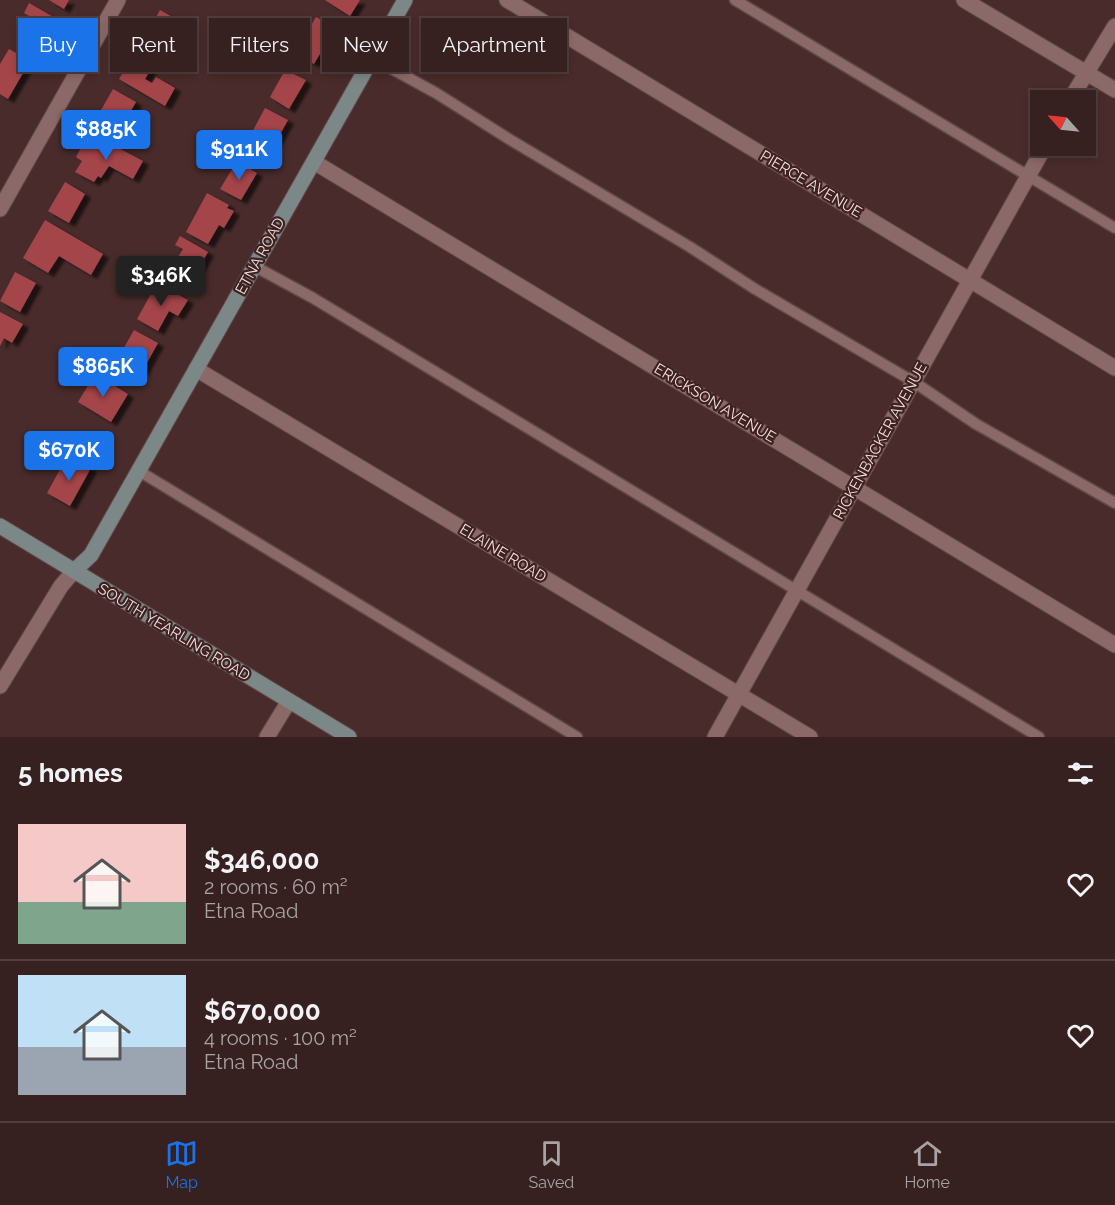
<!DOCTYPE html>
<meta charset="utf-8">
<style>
body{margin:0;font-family:Raleway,sans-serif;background:#3e2829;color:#f1f3f6;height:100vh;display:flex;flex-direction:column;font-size:22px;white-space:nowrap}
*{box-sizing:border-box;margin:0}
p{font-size:20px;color:#aaa3a5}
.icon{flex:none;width:33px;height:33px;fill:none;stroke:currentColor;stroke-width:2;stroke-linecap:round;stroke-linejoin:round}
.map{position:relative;height:737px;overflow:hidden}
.side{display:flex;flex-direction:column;background:#372020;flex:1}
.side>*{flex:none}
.banner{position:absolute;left:18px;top:18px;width:600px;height:54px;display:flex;gap:12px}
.needle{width:39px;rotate:297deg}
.fabs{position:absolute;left:1030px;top:90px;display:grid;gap:12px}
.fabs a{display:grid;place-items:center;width:66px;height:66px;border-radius:0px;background:#372020;box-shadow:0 3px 9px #0003,0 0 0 2px #513e3e;font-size:30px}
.price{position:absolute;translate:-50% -51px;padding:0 14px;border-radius:6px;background:#1a73e8;color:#fff;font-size:20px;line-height:39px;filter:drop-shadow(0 2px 3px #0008)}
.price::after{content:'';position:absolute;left:50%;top:36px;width:18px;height:14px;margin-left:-9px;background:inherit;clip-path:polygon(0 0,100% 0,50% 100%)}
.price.current{background:#222;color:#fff}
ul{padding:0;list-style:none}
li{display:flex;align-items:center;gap:18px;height:150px;padding:0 18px}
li+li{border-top:2px solid #513e3e}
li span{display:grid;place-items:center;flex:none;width:168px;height:120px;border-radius:0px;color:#555}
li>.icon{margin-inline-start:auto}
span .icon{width:72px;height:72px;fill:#fffc;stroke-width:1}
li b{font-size:26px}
h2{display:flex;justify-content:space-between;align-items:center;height:72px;padding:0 18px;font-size:26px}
.pill{padding:0 21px;border-radius:0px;background:#372020;box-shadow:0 3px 9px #0003,0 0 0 2px #513e3e;font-size:21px;line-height:54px}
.pill.current{background:#1a73e8;color:#fff}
.menu{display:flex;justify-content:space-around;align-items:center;height:84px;border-top:2px solid #513e3e;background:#372020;font-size:16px;color:#aaa3a5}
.menu a{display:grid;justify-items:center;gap:3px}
.menu .current{color:#1a73e8}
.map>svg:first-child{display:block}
.building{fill:#a44549;filter:url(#shadow)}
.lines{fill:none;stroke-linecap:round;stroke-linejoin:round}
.lane-casing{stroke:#614848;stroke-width:13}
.street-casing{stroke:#614848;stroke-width:17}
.secondary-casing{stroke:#614848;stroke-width:17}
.lane{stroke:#8b6968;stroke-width:10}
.street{stroke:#8b6968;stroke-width:15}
.secondary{stroke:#7c8887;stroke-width:15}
.labels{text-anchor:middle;stroke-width:4.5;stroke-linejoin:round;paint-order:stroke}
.street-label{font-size:15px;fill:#f3dfde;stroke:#3e2121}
</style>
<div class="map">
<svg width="1115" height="737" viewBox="0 0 1115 737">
<defs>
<filter id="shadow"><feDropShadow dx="6" dy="4" stdDeviation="1.5" flood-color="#0009"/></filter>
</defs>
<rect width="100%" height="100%" fill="#492b2b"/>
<g class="building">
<path d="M49,0h20l-5,9z"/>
<path d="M325,0h35l-10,16z"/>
<path d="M29,3l28,16 -15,27 -21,-12 10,-17 -7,-4z"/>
<path d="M160,10l23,13 -16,28 -29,-17 9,-17 7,4z"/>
<path d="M316,17l19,11 -21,36 -19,-11z"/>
<path d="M9,49l21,12 -22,38 -8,-5v-30z"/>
<path d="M136,51l19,11 -10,17 7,4 4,-6 19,11 -10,18 -46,-27z"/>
<path d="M285,70l21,10 -17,29 -19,-12z"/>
<path d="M113,89l23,13 -16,28 -23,-13z"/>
<path d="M265,108l23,12 -16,29 -22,-13z"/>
<path d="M96,136l47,25 -10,18 -24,-13 -8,12 -3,-2 -4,6 -19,-10 7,-11 -6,-4 6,-11 7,3z"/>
<path d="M237,161l20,12 -16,27 -21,-11z"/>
<path d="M65,182l20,12 -16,29 -21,-12z"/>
<path d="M207,193l22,12 -2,3 7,3 -10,17 -5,-3 -11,19 -22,-12z"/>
<path d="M45,220l58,34 -12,21 -32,-19 -11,17 -25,-15z"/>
<path d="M180,236l28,16 -21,37 -28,-16 5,-10 8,4 11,-18 -8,-4z"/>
<path d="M15,272l21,11 -16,29 -20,-11z"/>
<path d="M157,283l31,17 -10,16 -9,-5 -11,20 -21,-12z"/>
<path d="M0,312l23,12 -11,19 -8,-5 -4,8z"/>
<path d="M134,330l24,13 -20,36 -24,-14z"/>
<path d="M95,374l33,20 -17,28 -33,-20z"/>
<path d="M73,458l18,10 -21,38 -23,-13 16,-29 4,3z"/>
</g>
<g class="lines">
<defs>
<g id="lane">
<path d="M735,0l380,228"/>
<path d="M372,58l64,35 73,46 181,108 65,42 159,93 62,42 139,79"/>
<path d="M254,266l59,32 726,439"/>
<path d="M139,471l438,266"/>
</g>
<g id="street">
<path d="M507,0l608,368"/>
<path d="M964,0l151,90"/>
<path d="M1070,100l45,-74"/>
<path d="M314,162l801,483"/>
<path d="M0,209l118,-209"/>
<path d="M196,369l614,368"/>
<path d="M0,686l61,-100 13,-15"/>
<path d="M267,737l22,-36"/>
<path d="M715,737l330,-591"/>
</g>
<g id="secondary">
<path d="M0,526l349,211"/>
<path d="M74,571l17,-16 314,-555"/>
</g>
</defs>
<use href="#lane" class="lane-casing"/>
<use href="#street" class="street-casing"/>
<use href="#secondary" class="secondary-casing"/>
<use href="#lane" class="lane"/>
<use href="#street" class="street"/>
<use href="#secondary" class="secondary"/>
</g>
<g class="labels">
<g class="street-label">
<text transform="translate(811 184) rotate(31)" y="5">PIERCE AVENUE</text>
<text transform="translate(260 256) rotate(-61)" y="5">ETNA ROAD</text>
<text transform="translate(715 403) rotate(31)" y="5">ERICKSON AVENUE</text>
<text transform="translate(880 441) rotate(-61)" y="5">RICKENBACKER AVENUE</text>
<text transform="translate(503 553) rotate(31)" y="5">ELAINE ROAD</text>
<text transform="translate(174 632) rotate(31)" y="5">SOUTH YEARLING ROAD</text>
</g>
</g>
</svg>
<div class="fabs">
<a><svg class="needle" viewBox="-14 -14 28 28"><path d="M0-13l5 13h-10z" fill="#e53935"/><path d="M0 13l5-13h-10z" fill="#aaa3a5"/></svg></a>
</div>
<b class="price" style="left:106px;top:161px">$885K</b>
<b class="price" style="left:239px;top:181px">$911K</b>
<b class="price current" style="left:161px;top:307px">$346K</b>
<b class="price" style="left:103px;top:398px">$865K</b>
<b class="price" style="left:69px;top:482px">$670K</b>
<div class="banner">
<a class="pill current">Buy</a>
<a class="pill">Rent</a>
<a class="pill">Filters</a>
<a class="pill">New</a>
<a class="pill">Apartment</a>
</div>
</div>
<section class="side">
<h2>5 homes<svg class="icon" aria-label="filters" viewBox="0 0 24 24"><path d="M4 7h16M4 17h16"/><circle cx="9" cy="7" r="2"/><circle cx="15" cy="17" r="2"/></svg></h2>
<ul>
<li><span style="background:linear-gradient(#f6c9c9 65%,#7fa58c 0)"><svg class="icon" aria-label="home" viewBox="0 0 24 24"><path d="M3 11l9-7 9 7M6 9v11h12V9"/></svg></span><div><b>$346,000</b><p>2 rooms · 60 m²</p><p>Etna Road</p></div><svg class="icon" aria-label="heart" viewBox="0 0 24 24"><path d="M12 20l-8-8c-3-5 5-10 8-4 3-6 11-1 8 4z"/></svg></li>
<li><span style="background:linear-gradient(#bfe0f5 60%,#9aa5b1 0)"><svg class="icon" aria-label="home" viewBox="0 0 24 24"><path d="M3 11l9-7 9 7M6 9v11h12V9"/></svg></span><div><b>$670,000</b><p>4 rooms · 100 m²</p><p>Etna Road</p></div><svg class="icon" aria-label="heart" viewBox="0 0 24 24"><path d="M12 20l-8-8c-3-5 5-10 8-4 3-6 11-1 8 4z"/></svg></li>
</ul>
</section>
<nav class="menu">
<a class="current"><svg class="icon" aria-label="map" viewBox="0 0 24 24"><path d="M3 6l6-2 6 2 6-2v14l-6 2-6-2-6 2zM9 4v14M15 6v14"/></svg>Map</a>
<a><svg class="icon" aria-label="saved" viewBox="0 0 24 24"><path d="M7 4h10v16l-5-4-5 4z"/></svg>Saved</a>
<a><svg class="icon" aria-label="home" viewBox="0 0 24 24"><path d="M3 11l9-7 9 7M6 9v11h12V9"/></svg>Home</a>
</nav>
